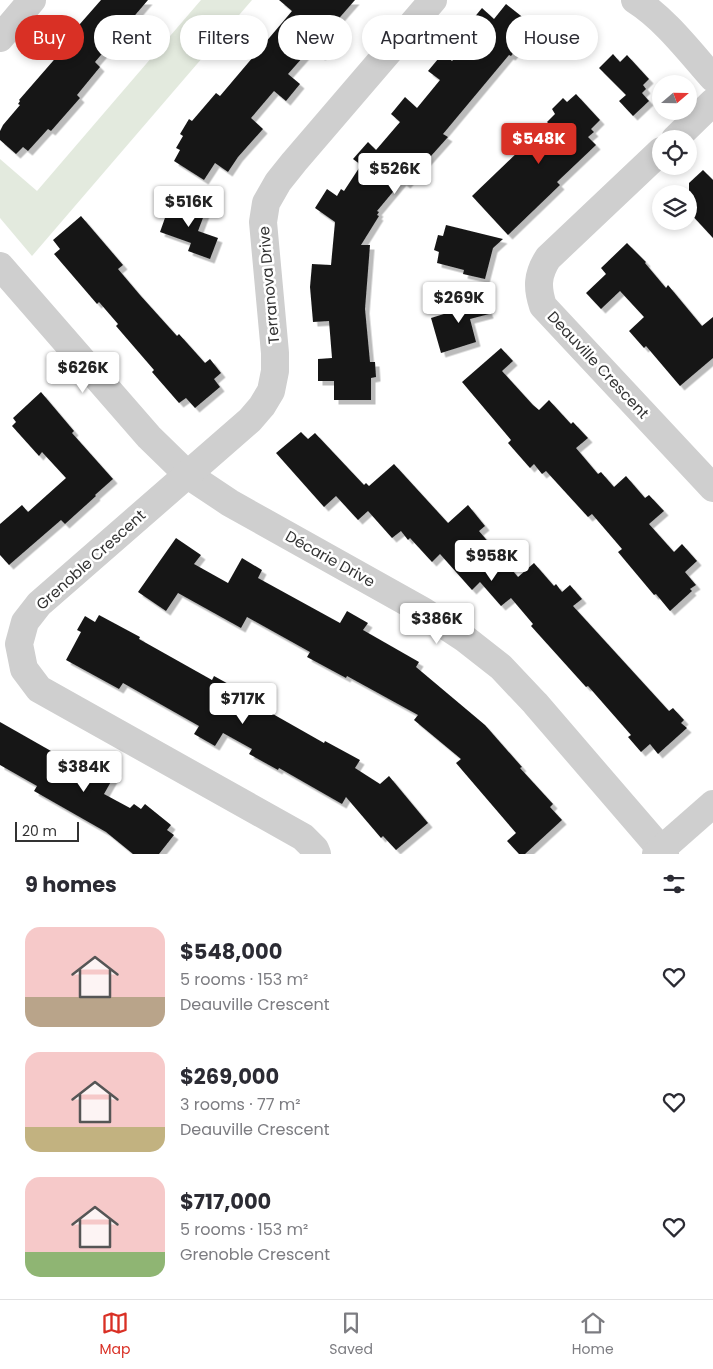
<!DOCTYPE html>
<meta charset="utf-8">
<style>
body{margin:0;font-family:Poppins,sans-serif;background:#f7f7f7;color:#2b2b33;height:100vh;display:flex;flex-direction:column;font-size:19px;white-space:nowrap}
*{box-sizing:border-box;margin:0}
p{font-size:16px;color:#7c7c81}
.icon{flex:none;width:28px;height:28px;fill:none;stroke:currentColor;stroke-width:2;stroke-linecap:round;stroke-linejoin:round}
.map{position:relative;height:854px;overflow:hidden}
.side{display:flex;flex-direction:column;background:#fff;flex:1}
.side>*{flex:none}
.banner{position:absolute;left:15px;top:15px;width:684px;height:45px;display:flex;gap:10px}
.needle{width:32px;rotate:70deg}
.tools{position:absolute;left:652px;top:75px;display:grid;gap:10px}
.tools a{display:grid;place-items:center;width:45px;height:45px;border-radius:50%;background:#fff;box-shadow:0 2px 8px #0003;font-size:25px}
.scale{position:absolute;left:15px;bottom:12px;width:64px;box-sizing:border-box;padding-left:5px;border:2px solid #323232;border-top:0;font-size:14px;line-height:18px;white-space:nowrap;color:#323232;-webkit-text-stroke:4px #fff;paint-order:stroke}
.price{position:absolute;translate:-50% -42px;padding:0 11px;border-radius:5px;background:#fff;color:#222;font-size:16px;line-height:32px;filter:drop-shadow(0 1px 2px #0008)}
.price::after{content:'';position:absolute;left:50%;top:30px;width:15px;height:11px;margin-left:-8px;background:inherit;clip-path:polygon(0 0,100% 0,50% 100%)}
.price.current{background:#d93025;color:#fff}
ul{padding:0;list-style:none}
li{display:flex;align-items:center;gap:15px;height:125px;padding:0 25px}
li span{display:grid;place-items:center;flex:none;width:140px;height:100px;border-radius:15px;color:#555}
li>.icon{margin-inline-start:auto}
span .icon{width:60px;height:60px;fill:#fffc;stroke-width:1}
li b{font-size:21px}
h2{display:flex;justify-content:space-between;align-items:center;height:60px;padding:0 25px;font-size:21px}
.pill{padding:0 18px;border-radius:22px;background:#fff;box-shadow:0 2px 8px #0003;font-size:18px;line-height:45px}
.pill.current{background:#d93025;color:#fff}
.tab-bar{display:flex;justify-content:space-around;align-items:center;height:70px;border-top:1px solid #e1e1e2;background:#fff;font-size:14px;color:#7c7c81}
.tab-bar a{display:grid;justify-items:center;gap:2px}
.tab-bar .current{color:#d93025}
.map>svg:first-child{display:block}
.green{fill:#e3eade}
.building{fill:#191919;filter:url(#shadow)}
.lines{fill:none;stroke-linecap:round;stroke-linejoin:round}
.minor{stroke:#cfcfcf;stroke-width:28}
.labels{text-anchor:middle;stroke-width:5;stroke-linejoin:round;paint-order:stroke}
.street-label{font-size:15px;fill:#323232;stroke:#fff}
</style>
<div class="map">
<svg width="713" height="854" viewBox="0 0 713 854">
<defs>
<filter id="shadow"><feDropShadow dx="4.5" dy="4.5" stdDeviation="0" flood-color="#0004"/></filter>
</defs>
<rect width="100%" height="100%" fill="#fff"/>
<path class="green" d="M201,0h51l-220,256 -32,-38v-59l37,32z"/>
<g class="building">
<path d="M101,0h47l-53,62 5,5 -23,28 3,3 -29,33 -3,-2 -20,22 -5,-4 -7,7 -16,-14v-9l3,-6 17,-20 -2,-1 2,-3 -1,-1 54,-62 -2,-2 1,-3z"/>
<path d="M279,0h76l-28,32 8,7 -14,17 -10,-8 -23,26 12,10 -14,17 -12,-10 -23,27 12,11 -25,28 -10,15 -13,-9 -11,17 -30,-19 6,-11 -4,-2 7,-12 -3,-2 9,-15 3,2 24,-28 4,3 72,-85z"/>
<path d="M506,4l29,23 -24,29 -2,-1 -66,79 5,3 -42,47 -4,-3 -25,30 2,1 -2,3 2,1 -18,29h9l-5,64 5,53h5l1,15 -5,1v22h-37v-19h-16v-22l14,-1 -3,-37 -16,1 -3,-35 2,-23 19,1 4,-43 -20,-14 12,-19 10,7 4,-7 3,2 17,-26 -8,-6 15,-17 8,8 24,-28 -9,-8 14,-17 12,11 23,-28 -12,-9 15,-18 9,8 25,-28 -9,-8 14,-17 12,11z"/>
<path d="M613,54l7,8 7,-7 22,24 -6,6 3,4 -4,4 7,8 -16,15 -14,-15 7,-6 -27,-27z"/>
<path d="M576,94l24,26 -9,9 3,3 -6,5 8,8 -39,37 3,3 -52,50 -36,-39 76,-73 -1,-1 8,-8 -3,-5 11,-11 4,4z"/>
<path d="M703,170l10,10v58l-24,-26v-29z"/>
<path d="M172,198l34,12 -8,21 20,7 -8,21 -22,-8 3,-8 -31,-11z"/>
<path d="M81,216l42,49 -5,4 22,26 37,41 2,-2 26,29 5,-4 11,14 -7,6 6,8 -25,21 -9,-10 -7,5 -27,-31 2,-2 -38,-44 2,-2 -19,-22 -2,2 -43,-50 6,-5 -7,-9z"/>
<path d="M446,225l57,14 -10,9 -8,31 -22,-5 1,-4 -27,-7 2,-11 -5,-2 4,-15 5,1z"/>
<path d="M627,243l19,19 -1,1 21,25 2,-3 34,41 11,-9v41l-33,28 -34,-40 -2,2 -15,-17 15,-14 -24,-26 -19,18 -15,-16 20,-19 -5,-6z"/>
<path d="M482,293l7,21 -19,5 6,23 -35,11 -10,-35 32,-10 -2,-9z"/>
<path d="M501,348l12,13 -11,10 31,34 6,5 10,-10 22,24 2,-2 15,16 -12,10 22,26 3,-2 13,15 12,-11 19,22 4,-3 15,16 -15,13 25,28 8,-8 15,17 -12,11 11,13 -6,4 2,2 -22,20 -14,-17 -2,1 -36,-43 4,-3 -30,-35 -4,3 -42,-46 -4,3 -8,-10 -4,4 -22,-25 3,-3 -49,-58z"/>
<path d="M41,392l33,39 -2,2 41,46 -18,16 1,1 -31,28 -4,-4 -52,45 -9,-10v-31l22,-19 6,7 38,-34 -24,-26 -3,4 -27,-30 4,-4 -3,-4z"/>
<path d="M301,432l7,7 7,-6 49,52 2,-2 3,3 25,-22 54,59 20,-18 17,21 -6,5 39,46 16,-14 20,23 2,-2 6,8 8,-7 12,14 -9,7 96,105 4,-3 11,12 -3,3 6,5 -29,26 -8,-10 -9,8 -13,-15 3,-2 -43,-49 -2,1 -55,-61 2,-2 -22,-26 -10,8 -21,-24 -8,8 -32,-36 -8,8 -22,-24 -2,2 -7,-9 -9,7 -24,-27 -10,9 -22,-24 -12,11 -48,-54z"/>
<path d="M176,538l25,17 -7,9 34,19 14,-25 20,12 -4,8 82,45 7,-12 21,12 -5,7 56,32 -3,5 69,58 37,42 -2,1 33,36 -3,3 12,13 -37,34h-6l-12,-13 9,-8 -60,-70 5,-4 -47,-39 4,-5 -71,-39 -1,2 -39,-21 3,-5 -63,-35 -6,11 -63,-35 -12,18 -28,-19z"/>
<path d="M99,615l41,22 -1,2 73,41 2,-4 38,21 -2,4 74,42 1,-2 35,19 -5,8 25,16 9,-8 39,47 -32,27 -13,-14 -2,2 -35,-41 -4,7 -63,-36 -1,2 -29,-16 3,-5 -29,-16 -8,13 -21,-12 5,-8 -76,-43 -4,6 -53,-29 15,-28 -4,-2 8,-14 10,6z"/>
<path d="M0,722l88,50 8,-13 21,12 -13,23 26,14 4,-4 7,5 4,-5 26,21 -4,5 7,5 -15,19h-26l-27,-22 -72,-41 3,-5 -37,-21z"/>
</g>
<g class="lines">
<g class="minor">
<path d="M635,0c30,19 54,51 78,78"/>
<path d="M0,38l32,-38"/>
<path d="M675,139l38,-37"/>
<path d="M661,151l-113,107c-11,17 -11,30 -5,48l170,182"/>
<path d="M0,266l149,171 39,38 42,28 193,108 41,27 37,29 34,36 130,151"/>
<path d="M317,854l-2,-5 -12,-12 -264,-148 -15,-20 -5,-25 6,-22 14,-18 211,-184 12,-14 9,-15 4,-20v-18l-12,-131 3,-19 12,-21 16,-20 139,-162"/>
<path d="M656,854l57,-50"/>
</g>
</g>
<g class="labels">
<g class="street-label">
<text transform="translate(269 285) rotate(-95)" y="5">Terranova Drive</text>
<text transform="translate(598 365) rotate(47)" y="5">Deauville Crescent</text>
<text transform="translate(330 559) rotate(29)" y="5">Décarie Drive</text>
<text transform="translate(91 560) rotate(-42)" y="5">Grenoble Crescent</text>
</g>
</g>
</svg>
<div class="tools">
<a><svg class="needle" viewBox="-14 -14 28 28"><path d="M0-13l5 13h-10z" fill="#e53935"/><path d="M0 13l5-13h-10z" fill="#7c7c81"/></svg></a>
<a><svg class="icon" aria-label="locate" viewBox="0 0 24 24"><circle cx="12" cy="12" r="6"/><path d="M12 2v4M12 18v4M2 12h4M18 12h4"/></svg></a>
<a><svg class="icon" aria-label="layers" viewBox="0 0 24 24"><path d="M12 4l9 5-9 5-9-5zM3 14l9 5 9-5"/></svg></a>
</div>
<div class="scale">20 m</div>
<b class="price current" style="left:539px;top:165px">$548K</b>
<b class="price" style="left:395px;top:195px">$526K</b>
<b class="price" style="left:189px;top:228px">$516K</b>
<b class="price" style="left:459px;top:324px">$269K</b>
<b class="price" style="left:83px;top:394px">$626K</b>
<b class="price" style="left:492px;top:582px">$958K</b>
<b class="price" style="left:437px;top:645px">$386K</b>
<b class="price" style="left:243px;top:725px">$717K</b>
<b class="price" style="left:84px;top:793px">$384K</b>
<div class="banner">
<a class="pill current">Buy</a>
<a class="pill">Rent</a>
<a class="pill">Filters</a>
<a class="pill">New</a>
<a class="pill">Apartment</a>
<a class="pill">House</a>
</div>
</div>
<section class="side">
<h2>9 homes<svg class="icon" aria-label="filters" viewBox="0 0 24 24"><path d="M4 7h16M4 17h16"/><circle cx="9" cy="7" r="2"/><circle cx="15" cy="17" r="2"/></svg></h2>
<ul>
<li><span style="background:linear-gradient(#f6c9c9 70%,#b9a48a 0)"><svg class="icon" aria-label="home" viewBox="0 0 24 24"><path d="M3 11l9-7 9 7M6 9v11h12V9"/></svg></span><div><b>$548,000</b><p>5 rooms · 153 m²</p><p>Deauville Crescent</p></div><svg class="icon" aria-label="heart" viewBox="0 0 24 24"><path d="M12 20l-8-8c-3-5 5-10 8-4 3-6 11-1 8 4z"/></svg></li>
<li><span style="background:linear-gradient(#f6c9c9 75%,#c2b280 0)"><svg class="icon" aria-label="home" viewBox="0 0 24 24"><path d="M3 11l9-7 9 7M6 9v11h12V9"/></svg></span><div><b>$269,000</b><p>3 rooms · 77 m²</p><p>Deauville Crescent</p></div><svg class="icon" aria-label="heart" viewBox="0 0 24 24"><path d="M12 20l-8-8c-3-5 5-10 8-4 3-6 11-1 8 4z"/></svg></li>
<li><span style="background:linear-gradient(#f6c9c9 75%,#8fb573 0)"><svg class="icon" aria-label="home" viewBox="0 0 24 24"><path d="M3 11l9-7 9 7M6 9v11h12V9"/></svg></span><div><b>$717,000</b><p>5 rooms · 153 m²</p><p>Grenoble Crescent</p></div><svg class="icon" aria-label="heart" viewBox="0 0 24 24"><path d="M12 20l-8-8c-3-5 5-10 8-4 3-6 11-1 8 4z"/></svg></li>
</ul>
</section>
<nav class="tab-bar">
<a class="current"><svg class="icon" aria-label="map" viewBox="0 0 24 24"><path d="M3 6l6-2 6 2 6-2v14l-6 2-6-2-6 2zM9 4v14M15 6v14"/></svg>Map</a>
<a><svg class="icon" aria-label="saved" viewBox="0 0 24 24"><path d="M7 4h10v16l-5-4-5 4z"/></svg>Saved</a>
<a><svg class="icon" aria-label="home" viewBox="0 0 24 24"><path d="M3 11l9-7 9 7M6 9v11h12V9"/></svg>Home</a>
</nav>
